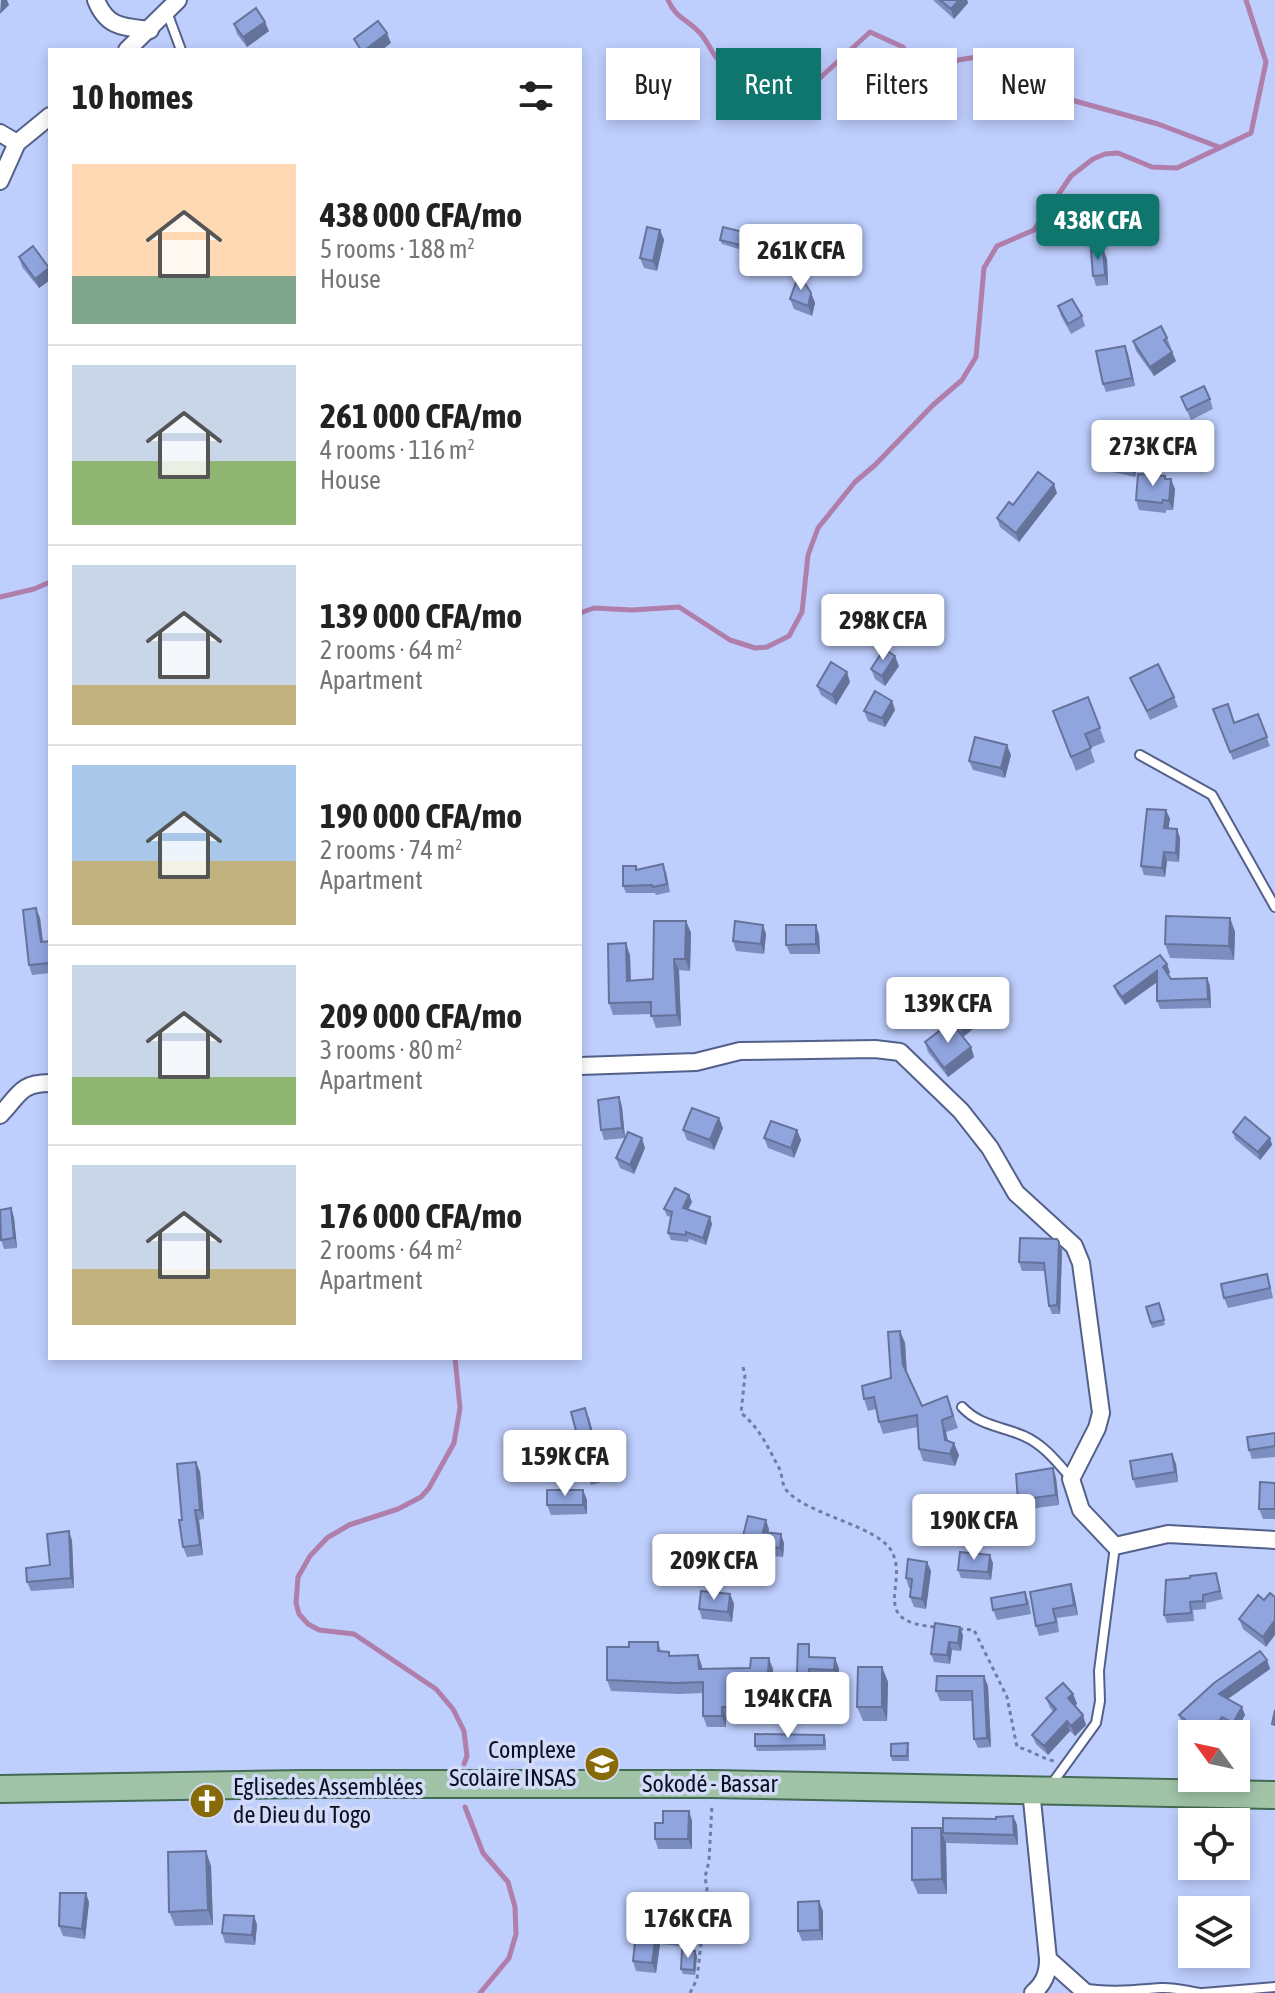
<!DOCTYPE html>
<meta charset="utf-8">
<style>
body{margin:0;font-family:"Asap Condensed",sans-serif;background:#f6f6f6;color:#222;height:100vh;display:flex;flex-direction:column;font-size:30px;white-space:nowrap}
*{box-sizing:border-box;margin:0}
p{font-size:26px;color:#767676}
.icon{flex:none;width:44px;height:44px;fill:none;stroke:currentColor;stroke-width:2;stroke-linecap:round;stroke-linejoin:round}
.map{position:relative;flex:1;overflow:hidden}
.sheet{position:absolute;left:48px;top:48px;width:534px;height:1312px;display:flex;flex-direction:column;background:#fff;border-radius:0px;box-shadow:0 4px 12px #0003}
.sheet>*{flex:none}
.hud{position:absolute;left:606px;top:48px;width:548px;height:72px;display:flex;gap:16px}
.needle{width:52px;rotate:303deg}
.fabs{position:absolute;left:1178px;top:1720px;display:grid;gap:16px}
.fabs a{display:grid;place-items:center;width:72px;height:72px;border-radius:0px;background:#fff;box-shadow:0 4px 12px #0003;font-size:40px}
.price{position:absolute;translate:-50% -68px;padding:0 18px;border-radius:8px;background:#fff;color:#222;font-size:26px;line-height:52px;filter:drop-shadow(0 2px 4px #0008)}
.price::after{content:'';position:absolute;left:50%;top:48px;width:24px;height:18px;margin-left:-12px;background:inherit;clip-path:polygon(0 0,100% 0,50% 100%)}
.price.on{background:#0f766e;color:#fff}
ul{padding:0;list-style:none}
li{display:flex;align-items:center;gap:24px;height:200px;padding:0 24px}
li+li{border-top:2px solid #e0e0e0}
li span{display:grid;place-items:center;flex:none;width:224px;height:160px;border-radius:0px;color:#555}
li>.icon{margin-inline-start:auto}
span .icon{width:96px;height:96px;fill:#fffc;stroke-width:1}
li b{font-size:34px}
h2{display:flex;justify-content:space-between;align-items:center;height:96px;padding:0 24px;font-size:34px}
.tag{padding:0 28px;border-radius:0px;background:#fff;box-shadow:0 4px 12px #0003;font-size:28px;line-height:72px}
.tag.on{background:#0f766e;color:#fff}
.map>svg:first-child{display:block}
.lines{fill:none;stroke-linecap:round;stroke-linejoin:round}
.stream{stroke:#b07eab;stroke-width:5}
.lane-casing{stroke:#536089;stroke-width:12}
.street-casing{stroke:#536089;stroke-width:20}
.primary-casing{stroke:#436a52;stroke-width:30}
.path{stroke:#717c9e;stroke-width:3;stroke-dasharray:4 4;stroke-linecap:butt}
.lane{stroke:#fff;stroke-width:8}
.street{stroke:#fff;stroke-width:16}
.primary{stroke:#a0c3a7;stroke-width:26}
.wall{fill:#7c8dbf}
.shaded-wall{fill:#65739b}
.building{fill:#90a4de;stroke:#65739b;stroke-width:2}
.labels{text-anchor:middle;stroke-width:7;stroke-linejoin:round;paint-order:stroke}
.poi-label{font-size:24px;fill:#0b1020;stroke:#d2dcf8;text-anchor:end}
.street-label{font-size:24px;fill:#0b1020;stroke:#d2dcf8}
</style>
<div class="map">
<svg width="1275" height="1993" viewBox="0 0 1275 1993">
<rect width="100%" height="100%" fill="#becefd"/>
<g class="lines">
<g class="stream">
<path d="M668,0c8,18 17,18 30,31 8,7 11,17 18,26 20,26 60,36 92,32l62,-57 33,15 13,20 11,6 12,-2 19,-11 25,-4 21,12 28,25 25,3 101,28 61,23"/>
<path d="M0,597l34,-8 16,-7"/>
<path d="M580,613l14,-5 38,2 47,-3 51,33 25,8 12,-1 22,-11 13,-24 6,-57 10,-27 37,-46 20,-17 58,-60 29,-25 14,-23 8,-89 13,-22 37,-16 37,-54 22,-17 12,-5 13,-1 34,14 25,1 74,-35 15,-71 -20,-62"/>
<path d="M455,1358l5,50 -6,35 -25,45 -8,9 -23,12 -49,16 -22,13 -17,18 -12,21 -2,26 3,11 9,10 11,6 35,4 82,55 17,20 11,22 3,25 -3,8"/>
<path d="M465,1807l18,46 25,29 7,25 1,27 -7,24 -29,35"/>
</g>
<defs>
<g id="lane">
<path d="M167,12l14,38"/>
<path d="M1140,755l72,40 63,112"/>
<path d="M962,1407c18,19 39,19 62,29 20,9 33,26 47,42"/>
<path d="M1051,1785l45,-62 4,-22 -1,-30 16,-125"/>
<path d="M1082,1988c27,5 52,2 79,0 12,-1 26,3 39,5"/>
<path d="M1203,1993l72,-6"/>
</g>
<g id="street">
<path d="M96,0c11,28 28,27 54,30"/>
<path d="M127,50l51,-50"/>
<path d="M0,133l17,10"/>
<path d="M0,181l17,-38 33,-27"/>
<path d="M580,1066l116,-4 44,-11 135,-2 25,3 61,59 29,37 26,45 58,53 7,17 20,150 -4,15 -26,51 10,31 34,36 53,-12 107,6"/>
<path d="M0,1115c19,-19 19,-32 50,-32"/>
<path d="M1031,1790l17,169 38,34"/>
<path d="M1033,1993c11,-10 15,-19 15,-34"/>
</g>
<path id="primary" d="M0,1789l305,-5h408l562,11"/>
</defs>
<use href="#lane" class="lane-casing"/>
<use href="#street" class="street-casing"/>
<use href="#primary" class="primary-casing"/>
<g class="path">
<path d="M743,1367l2,8 -4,38c18,14 28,36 38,55 4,7 2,16 8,23 23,25 92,35 105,61 17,32 -25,70 44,75"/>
<path d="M959,1629l15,1 33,67 10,50c14,3 23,11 37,14"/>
<path d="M690,1993l7,-14 10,-90 -2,-12 4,-16 3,-57"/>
</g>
<use href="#lane" class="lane"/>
<use href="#street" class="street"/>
<use href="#primary" class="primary"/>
</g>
<g class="wall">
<path d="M933,0h34l1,3 -14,16z"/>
<path d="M234,24l35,7 -22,16 -10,-13z"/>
<path d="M660,230l4,10 -7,31 -13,-3 -4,-10z"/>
<path d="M743,232l2,5 -3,13 -20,-6 -2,-4z"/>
<path d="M19,257l30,11 1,12 -11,8 -17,-21z"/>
<path d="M1107,259l1,26 -12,1 -3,-10z"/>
<path d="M811,293l4,10 -3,13 -18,-7 -4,-10z"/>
<path d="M1058,306l24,10 3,10 -14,8 -10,-18z"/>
<path d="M1167,338l4,10h-1l6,13 -22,15 -18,-25 -3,-10z"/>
<path d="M1128,354l7,32 -29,6 -3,-8z"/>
<path d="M1181,397l29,2 3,10 -22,11z"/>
<path d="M1140,452l-5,25 -27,-6 -3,-9z"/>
<path d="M1167,479l8,10 -2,21h-7v3l-27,-3 -3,-10z"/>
<path d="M1057,493l-38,49 -19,-15 -3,-9 16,-13z"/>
<path d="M899,666l-14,20 -10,-7 -4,-10z"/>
<path d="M1130,678l44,19 4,10 -28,13z"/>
<path d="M850,682l-14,23 -15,-10 -4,-9z"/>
<path d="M1088,697l17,45 -15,6 5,14 -19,9 -23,-60z"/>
<path d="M892,701l3,9 -10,17 -17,-6 -4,-10z"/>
<path d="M1213,709l22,14 23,-9 12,32 -37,14z"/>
<path d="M1011,755l-6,23 -32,-8 -4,-9z"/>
<path d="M1166,810l4,9 -2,10h9l3,9 -1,24 -12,-1 -2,16 -21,-2 -3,-9z"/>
<path d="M637,869l29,2 4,21 -14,3 -1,-2h-29l-3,-7z"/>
<path d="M40,918l3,24 7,-1v32l-18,2 -3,-10z"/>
<path d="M1230,918l5,14 -1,28 -64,-2 -5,-14z"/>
<path d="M686,921l5,12 -1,38 -11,-1 2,56 -25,2 -5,-14 -38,1 -4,-12 21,-48 1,26 22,-2z"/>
<path d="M763,925l3,9 -2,20 -28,-3 -3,-10z"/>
<path d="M816,925l3,10 1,19h-30l-4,-9z"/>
<path d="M1167,964l3,9 -2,1 3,5 36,-1 3,8 1,22 -51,1 -3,-8v-19l-32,23 -8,-11 -3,-8z"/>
<path d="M951,1017l32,4 -20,16 -8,-10z"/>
<path d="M925,1042l46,5 3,10 -26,20 -20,-25z"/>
<path d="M619,1097l3,10 3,31 -21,2 -3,-10z"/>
<path d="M723,1128l-9,22 -27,-10 -4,-10z"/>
<path d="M797,1130l4,10 -7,18 -26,-10 -4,-10z"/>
<path d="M1233,1132l37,6 2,7 -12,15 -25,-21z"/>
<path d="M645,1148l-11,26 -14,-6 -4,-10z"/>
<path d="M689,1195l3,7 -4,8 24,14 -6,21 -17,-6 -1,3 -17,-2 -3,-7 3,-16 -4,-1 -3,-7z"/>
<path d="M11,1208l3,10 3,30 -13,1 -3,-9z"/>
<path d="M1062,1250l-2,64h-8l-3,-8 -4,-35h-23l-3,-9z"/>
<path d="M1270,1284l3,14 -45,10 -4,-10z"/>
<path d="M1159,1303l6,22 -13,3 -6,-21z"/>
<path d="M900,1331l5,12 2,31 15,32 25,-10 11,32 -12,4 2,9 11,14 -4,11 -32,-5 -4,-12 -1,-22 -35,7 -4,-12 -3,-13 -8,2 -4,-12 27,-21z"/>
<path d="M589,1418l17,63 -15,4 -3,-9z"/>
<path d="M1275,1433v24l-23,2 -3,-9z"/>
<path d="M1176,1464l2,18 -42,6 -3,-9z"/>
<path d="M1053,1468l3,10 3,27 -37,5 -4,-10z"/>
<path d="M200,1472l4,47 -5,1 4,35 -16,2 -4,-10 -1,-27z"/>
<path d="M1275,1483v36h-12l-4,-10z"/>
<path d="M583,1490l4,10v14l-36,1 -4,-10z"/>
<path d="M769,1529l-1,4 16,10 -1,14 -20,-2 -4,14 -17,-4 -4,-9z"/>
<path d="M69,1531l3,10 2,47 -43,3 -4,-9 23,-17z"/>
<path d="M927,1562l4,9 -5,38 -12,-2 -4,-10 1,-9h-2l-3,-10z"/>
<path d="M993,1563l-2,17 -30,-2 -3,-8z"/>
<path d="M1218,1581l5,18 -17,4v6l-13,1 1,11 -27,2 -3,-8z"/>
<path d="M1071,1584l3,10 4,21 -21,3 2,14 -20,4 -3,-10z"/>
<path d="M1025,1592l4,10 2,12 -34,6 -4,-10z"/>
<path d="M730,1594l4,10 -2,18 -30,-3 -3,-10z"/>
<path d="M1264,1600l2,47 -23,-18 -4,-10z"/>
<path d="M935,1623l28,12 -2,16 -9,-1 -2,14 -16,-2 -3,-8z"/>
<path d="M658,1642l3,9 10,5 31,10v3h71v4h24l16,-18v2l22,1 4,11 -1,12 -25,-1v31h-19l-3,-7 -44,-2v16h-21v9h-19l-4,-11v-23l-24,1 -68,-3 -4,-11z"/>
<path d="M1267,1660l3,9 -42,30 17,16 -9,16 -11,-5 -6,8h-23l-14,-10 -3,-9z"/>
<path d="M882,1667l6,15 -1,39h-24l-6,-14z"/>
<path d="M988,1686l3,61 -13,1 -4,-9 -2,-38h-32l-4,-10z"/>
<path d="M1073,1694l4,10 -2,2 11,19 -11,11 -5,-5 -22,24 -12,-11 -4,-9 21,-24 -3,-3 -4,-10z"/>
<path d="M824,1735l2,5v10l-69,1 -2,-5z"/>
<path d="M909,1748v13h-17l-1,-5z"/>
<path d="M689,1811l3,10v28h-34l-3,-10 8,-16z"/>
<path d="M1013,1816l4,9 1,20 -72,-2 -3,-10z"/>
<path d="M941,1828l5,15 1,51h-29l-6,-14z"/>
<path d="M211,1866l2,59 -38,1 -6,-14z"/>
<path d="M89,1902l-4,37 -22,-3 -4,-10z"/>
<path d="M823,1911v29l-21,1 -4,-10z"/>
<path d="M638,1915l53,15 -2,17 -29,-3 -4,29 -20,-2 -3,-10z"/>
<path d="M254,1916l3,9 -2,20 -30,-2 -3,-10z"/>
<path d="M697,1956l-2,19 -12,-1 -2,-5z"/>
</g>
<g class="shaded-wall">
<path d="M1,0h6l2,5 -9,9z"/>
<path d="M959,0h8l1,3 -14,16 -3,-10z"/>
<path d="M265,22l4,9 -22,16 -4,-10z"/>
<path d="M387,33l4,10 -9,7h-17z"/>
<path d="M660,230l4,10 -7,31 -4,-10z"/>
<path d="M743,232l2,5 -3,13 -2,-5z"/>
<path d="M1103,249l4,10 1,26 -3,-10z"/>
<path d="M49,268l1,12 -11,8 -4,-9z"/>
<path d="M811,293l4,10 -3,13 -4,-10z"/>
<path d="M1125,346l3,8 7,32 -3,-8z"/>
<path d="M1172,352l4,9 -22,15 -4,-9z"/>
<path d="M1136,442l4,10 -5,25 -4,-10z"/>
<path d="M1171,479l4,10 -2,21 -4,-9z"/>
<path d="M1054,484l3,9 -38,49 -3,-9z"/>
<path d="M895,656l4,10 -14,20 -3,-10z"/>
<path d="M847,672l3,10 -14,23 -4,-10z"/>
<path d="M892,701l3,9 -10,17 -3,-9z"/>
<path d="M1007,745l4,10 -6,23 -4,-10z"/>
<path d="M1166,810l4,9 -3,18 -3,-9z"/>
<path d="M1177,829l3,9 -1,24 -3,-9z"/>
<path d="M1164,852l3,9 -2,16 -3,-9z"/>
<path d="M36,908l4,10 4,34 -3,-10z"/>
<path d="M1230,918l5,14 -1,28 -5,-14z"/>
<path d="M686,921l5,12 -1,38 -5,-12z"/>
<path d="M763,925l3,9 -2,20 -3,-10z"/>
<path d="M816,925l3,10 1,19 -4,-10z"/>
<path d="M626,943l4,12 1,37 -4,-11z"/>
<path d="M674,959l5,11 2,56 -4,-11z"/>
<path d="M1167,964l3,9 -4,2 -3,-8z"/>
<path d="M1157,971l3,9 -35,25 -3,-8z"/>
<path d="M1207,978l3,8 1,22 -3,-9z"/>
<path d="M979,1011l4,10 -20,16 -3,-10z"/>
<path d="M971,1047l3,10 -26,20 -4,-9z"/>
<path d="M619,1097l3,10 3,31 -3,-10z"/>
<path d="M719,1118l4,10 -9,22 -4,-10z"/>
<path d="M797,1130l4,10 -7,18 -3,-10z"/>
<path d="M642,1138l3,10 -11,26 -4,-9z"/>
<path d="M1270,1138l2,7 -12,15 -2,-8z"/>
<path d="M689,1195l3,7 -7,13 -2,-7z"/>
<path d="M11,1208l3,10 3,30 -3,-10z"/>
<path d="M710,1217l2,7 -6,21 -3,-7z"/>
<path d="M1059,1242l3,8 -2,64 -3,-9z"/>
<path d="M900,1331l5,12 2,34 -4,-12z"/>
<path d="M585,1408l4,10 17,63 -4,-9z"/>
<path d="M942,1420l4,12 4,20 -5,-12z"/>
<path d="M954,1443l5,12 -4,11 -5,-12z"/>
<path d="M1172,1454l4,10 2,18 -3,-10z"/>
<path d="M196,1462l4,10 4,47 -4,-9z"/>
<path d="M1053,1468l3,10 3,27 -3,-10z"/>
<path d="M583,1490l4,10v14l-4,-9z"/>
<path d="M195,1510l4,10 4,35 -3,-10z"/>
<path d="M766,1520l3,9 -3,12 -3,-9z"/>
<path d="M69,1531l3,10 2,47 -3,-10z"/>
<path d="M781,1534l3,9 -1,14 -3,-9z"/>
<path d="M759,1546l4,9 -4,14 -3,-9z"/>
<path d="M990,1555l3,8 -2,17 -3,-8z"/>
<path d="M927,1562l4,9 -5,38 -4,-10z"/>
<path d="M1071,1584l3,10 4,21 -4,-10z"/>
<path d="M730,1594l4,10 -2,18 -4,-10z"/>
<path d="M1275,1620v15l-9,12 -3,-10z"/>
<path d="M960,1627l3,8 -2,16 -3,-8z"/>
<path d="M949,1642l3,8 -2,14 -3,-9z"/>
<path d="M698,1655l4,11 1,14 -4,-11z"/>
<path d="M769,1658l4,11 -1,15 -4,-11z"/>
<path d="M835,1658l4,11 -1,12 -4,-11z"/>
<path d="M1267,1660l3,9 -48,34 -3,-9z"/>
<path d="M882,1667l6,15 -1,39 -5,-14z"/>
<path d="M809,1669l4,11v31l-4,-11z"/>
<path d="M984,1676l4,10 3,61 -4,-9z"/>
<path d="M743,1691l4,11v16l-4,-11z"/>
<path d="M1073,1694l4,10 -5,4 -4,-10z"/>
<path d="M722,1707l4,11v9l-4,-11z"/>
<path d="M1242,1707l3,8 -9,16 -3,-8z"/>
<path d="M1083,1715l3,10 -11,11 -4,-10z"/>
<path d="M1222,1717l3,9 -6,8h-9z"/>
<path d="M1067,1721l3,10 -22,24 -4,-9z"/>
<path d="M689,1811l3,10v28l-4,-10z"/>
<path d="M1013,1816l4,9 1,20 -4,-10z"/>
<path d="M941,1828l5,15 1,51 -5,-15z"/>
<path d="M206,1851l5,15 2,59 -5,-15z"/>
<path d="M86,1893l3,9 -4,37 -3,-10z"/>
<path d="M819,1901l4,10v29l-3,-10z"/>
<path d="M254,1916l3,9 -2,20 -3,-10z"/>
<path d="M688,1921l3,9 -2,17 -3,-10z"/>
<path d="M656,1934l4,10 -4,29 -4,-10z"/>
<path d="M695,1951l2,5 -2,19 -1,-5z"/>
</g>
<g class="building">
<path d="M940,0h19l-8,9z"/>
<path d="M256,8l9,14 -22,15 -9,-13z"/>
<path d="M378,21l9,12 -22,17h-4l-7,-11z"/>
<path d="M647,227l13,3 -7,31 -13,-3z"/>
<path d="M723,227l20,5 -3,13 -20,-5z"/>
<path d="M33,246l16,22 -14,11 -16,-22z"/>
<path d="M1103,249l2,26 -12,1 -2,-26z"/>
<path d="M799,274l12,19 -3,13 -18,-7z"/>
<path d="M1072,299l10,17 -14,8 -10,-18z"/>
<path d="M1161,326l6,12 -3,2 8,12 -22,15 -17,-26z"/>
<path d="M1125,346l7,32 -29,6 -7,-33z"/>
<path d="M1204,386l6,13 -23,11 -6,-13z"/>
<path d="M1110,437l26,5 -5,25 -26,-5z"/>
<path d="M1038,472l16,12 -38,49 -19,-15 12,-16 4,3z"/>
<path d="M1138,474l27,2v3h6l-2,22 -6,-1 -1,3 -26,-3z"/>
<path d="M884,649l11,7 -13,20 -11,-7z"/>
<path d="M831,662l16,10 -15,23 -15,-9z"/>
<path d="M1158,664l16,33 -27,14 -17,-33z"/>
<path d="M875,691l17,10 -10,17 -18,-7z"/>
<path d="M1088,697l12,31 -15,6 6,14 -20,9 -18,-46z"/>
<path d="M1228,704l6,19 24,-9 9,23 -37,15 -17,-43z"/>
<path d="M975,737l32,8 -6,23 -32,-7z"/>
<path d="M1147,809l19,1 -2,18 13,1 -1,24 -12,-1 -2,16 -21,-2z"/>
<path d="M663,864l4,20 -14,3 -1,-2 -29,1v-20h13v4z"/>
<path d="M36,908l5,34 9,-1v22l-21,2 -6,-55z"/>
<path d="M1166,916l64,2 -1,28 -64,-2z"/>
<path d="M654,921h32l-1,38h-11l3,56 -26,1v-14l-42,1 -1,-59 18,-1 1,38 26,-2z"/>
<path d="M735,921l28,4 -2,19 -28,-3z"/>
<path d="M786,925h30v19l-30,1z"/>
<path d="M1160,955l7,9 -4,3 8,12 36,-1 1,21 -51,2v-30l-35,26 -8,-11z"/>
<path d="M971,1001l8,10 -19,16 -9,-10z"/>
<path d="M951,1022l20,25 -27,21 -19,-26z"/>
<path d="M619,1097l3,31 -21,2 -3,-30z"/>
<path d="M692,1108l27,10 -9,22 -27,-10z"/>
<path d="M1245,1117l25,21 -12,14 -25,-20z"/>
<path d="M771,1121l26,9 -6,18 -27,-10z"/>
<path d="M628,1132l14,6 -12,27 -14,-7z"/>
<path d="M675,1188l14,7 -6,13 27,9 -7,21 -17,-6v3l-18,-2 4,-21 -8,-3z"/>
<path d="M11,1208l3,30 -13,2 -1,-30z"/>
<path d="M1020,1238l37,1 2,3 -2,63 -8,1 -5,-43 -25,-1z"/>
<path d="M1267,1274l3,14 -46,10 -3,-14z"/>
<path d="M1159,1303l5,17 -13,3 -5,-16z"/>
<path d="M900,1331l3,34 19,41 25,-10 6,20 -11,4 3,20 9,3 -4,11 -31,-5 -2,-34 -38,7 -5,-25 -10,2 -2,-13 29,-8 -3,-46z"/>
<path d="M585,1408l17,64 -14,4 -17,-64z"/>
<path d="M1275,1433v13l-26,4 -2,-13z"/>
<path d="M1172,1454l3,18 -42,7 -3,-18z"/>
<path d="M196,1462l4,48h-5l5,35 -17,2 -4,-27h3l-5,-56z"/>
<path d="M1053,1468l3,27 -38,5 -2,-26z"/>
<path d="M1260,1482l15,1v26h-16z"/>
<rect x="547" y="1490" width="36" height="15"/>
<path d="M748,1516l18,4 -3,12 18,2 -1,14 -21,-2 -3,14 -18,-4z"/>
<path d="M69,1531l2,47 -44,4 -1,-14 24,-3 -3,-31z"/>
<path d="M960,1552l30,3 -2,17 -30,-2z"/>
<path d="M908,1559l19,3 -5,37 -12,-2 2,-18 -6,-1z"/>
<path d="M1216,1573l4,18 -17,4v6l-13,1 1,11 -27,2 2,-35 24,-2v-2z"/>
<path d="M1071,1584l3,21 -21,4 3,13 -20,4 -6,-34z"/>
<path d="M701,1591l29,3 -2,18 -29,-3z"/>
<path d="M1025,1592l2,12 -34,6 -2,-12z"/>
<path d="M1270,1593l5,4v23l-12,17 -24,-18 19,-24 6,5z"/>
<path d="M935,1623l25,4 -2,16 -9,-1 -2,13 -16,-1z"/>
<path d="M629,1642h29v9l11,1v4l29,-1 1,14 51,-1 1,-10h18l-1,15h29l1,-29h11v13l26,1 -1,12 -25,-1v31h-19v-7l-47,-2v16h-21v9h-19v-34l-28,1 -68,-3v-33h22z"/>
<path d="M1260,1651l7,9 -48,34 23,13 -9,16 -11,-6 -12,17h-7l-24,-19 35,-32z"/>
<path d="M858,1667h24v40h-25z"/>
<path d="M937,1676h47l3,62 -13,1 -2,-48h-36z"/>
<path d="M1063,1683l10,11 -5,4 15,17 -12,11 -4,-5 -23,25 -12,-11 24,-26 -10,-11z"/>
<path d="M1275,1710v15l-3,-1z"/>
<path d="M755,1734l69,1v10l-69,1z"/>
<path d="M908,1743l-1,13h-16v-12z"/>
<path d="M663,1811h26l-1,28h-33v-16h8z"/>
<path d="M1013,1816l1,19 -71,-2v-15l53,1v-2z"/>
<path d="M912,1828h29l1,51 -30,1z"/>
<path d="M206,1851l2,59 -39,2 -1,-60z"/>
<path d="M60,1893h26l-4,36 -23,-3z"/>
<path d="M819,1901l1,29 -22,1v-29z"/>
<path d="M224,1915l30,1 -2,19 -30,-2z"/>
<path d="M638,1915l50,6 -2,16 -30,-3 -4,29 -19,-2z"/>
<path d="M682,1950l13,1 -1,19 -13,-1z"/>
</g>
<defs>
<symbol id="school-disc" viewBox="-11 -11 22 22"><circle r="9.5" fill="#876b08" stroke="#d2dcf8"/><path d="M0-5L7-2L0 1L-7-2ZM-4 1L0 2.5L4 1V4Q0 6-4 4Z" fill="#fff"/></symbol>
<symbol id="church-disc" viewBox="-11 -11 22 22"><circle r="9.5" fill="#876b08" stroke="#d2dcf8"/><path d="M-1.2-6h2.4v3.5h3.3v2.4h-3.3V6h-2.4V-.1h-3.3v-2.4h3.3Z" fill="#fff"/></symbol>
</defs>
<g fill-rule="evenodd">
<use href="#school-disc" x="582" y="1744" width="40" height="40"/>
<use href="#church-disc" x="187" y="1781" width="40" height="40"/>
</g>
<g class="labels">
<g class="poi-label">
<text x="576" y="1758">Complexe<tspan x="576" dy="28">Scolaire INSAS</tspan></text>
<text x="233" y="1795" text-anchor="start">Eglisedes Assemblées<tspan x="233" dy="28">de Dieu du Togo</tspan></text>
</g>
<g class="street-label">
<text x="710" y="1792">Sokodé - Bassar</text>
</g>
</g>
</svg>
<div class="fabs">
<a><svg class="needle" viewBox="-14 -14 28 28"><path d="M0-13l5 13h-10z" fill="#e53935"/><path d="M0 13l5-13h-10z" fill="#767676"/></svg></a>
<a><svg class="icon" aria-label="locate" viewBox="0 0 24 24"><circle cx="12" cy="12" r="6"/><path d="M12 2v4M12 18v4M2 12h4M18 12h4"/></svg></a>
<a><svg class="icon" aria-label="layers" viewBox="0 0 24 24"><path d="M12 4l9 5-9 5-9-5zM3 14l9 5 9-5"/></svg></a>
</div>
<b class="price on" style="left:1098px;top:262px">438K CFA</b>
<b class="price" style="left:801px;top:292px">261K CFA</b>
<b class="price" style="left:1153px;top:488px">273K CFA</b>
<b class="price" style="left:883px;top:662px">298K CFA</b>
<b class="price" style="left:948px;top:1045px">139K CFA</b>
<b class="price" style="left:565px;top:1498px">159K CFA</b>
<b class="price" style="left:974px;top:1562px">190K CFA</b>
<b class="price" style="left:714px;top:1602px">209K CFA</b>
<b class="price" style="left:788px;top:1740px">194K CFA</b>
<b class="price" style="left:688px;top:1960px">176K CFA</b>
<div class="hud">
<a class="tag">Buy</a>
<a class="tag on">Rent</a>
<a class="tag">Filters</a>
<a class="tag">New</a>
</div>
<section class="sheet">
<h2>10 homes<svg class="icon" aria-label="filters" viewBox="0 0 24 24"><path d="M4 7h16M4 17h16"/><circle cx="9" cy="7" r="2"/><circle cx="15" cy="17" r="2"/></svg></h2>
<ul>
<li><span style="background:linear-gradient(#ffd9b3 70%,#7fa58c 0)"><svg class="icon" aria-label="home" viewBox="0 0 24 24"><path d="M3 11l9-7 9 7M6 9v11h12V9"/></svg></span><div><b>438 000 CFA/mo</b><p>5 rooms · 188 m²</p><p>House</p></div></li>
<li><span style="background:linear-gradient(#c9d6e8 60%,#8fb573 0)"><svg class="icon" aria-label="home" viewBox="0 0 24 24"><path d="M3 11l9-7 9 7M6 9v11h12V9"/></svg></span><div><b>261 000 CFA/mo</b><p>4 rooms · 116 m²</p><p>House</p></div></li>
<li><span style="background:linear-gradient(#c9d6e8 75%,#c2b280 0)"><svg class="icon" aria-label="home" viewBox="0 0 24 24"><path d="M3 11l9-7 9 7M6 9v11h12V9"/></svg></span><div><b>139 000 CFA/mo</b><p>2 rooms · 64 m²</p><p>Apartment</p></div></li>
<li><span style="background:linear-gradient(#a9c7e8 60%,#c2b280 0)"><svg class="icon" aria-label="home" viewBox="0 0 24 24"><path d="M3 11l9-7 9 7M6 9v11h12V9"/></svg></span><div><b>190 000 CFA/mo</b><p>2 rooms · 74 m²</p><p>Apartment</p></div></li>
<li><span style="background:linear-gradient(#c9d6e8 70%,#8fb573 0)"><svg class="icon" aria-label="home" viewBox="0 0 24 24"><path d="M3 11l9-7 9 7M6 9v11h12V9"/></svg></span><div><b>209 000 CFA/mo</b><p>3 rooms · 80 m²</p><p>Apartment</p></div></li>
<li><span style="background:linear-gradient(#c9d6e8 65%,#c2b280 0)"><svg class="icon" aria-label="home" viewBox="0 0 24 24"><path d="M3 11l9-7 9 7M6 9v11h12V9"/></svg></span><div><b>176 000 CFA/mo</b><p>2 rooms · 64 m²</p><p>Apartment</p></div></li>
</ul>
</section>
</div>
